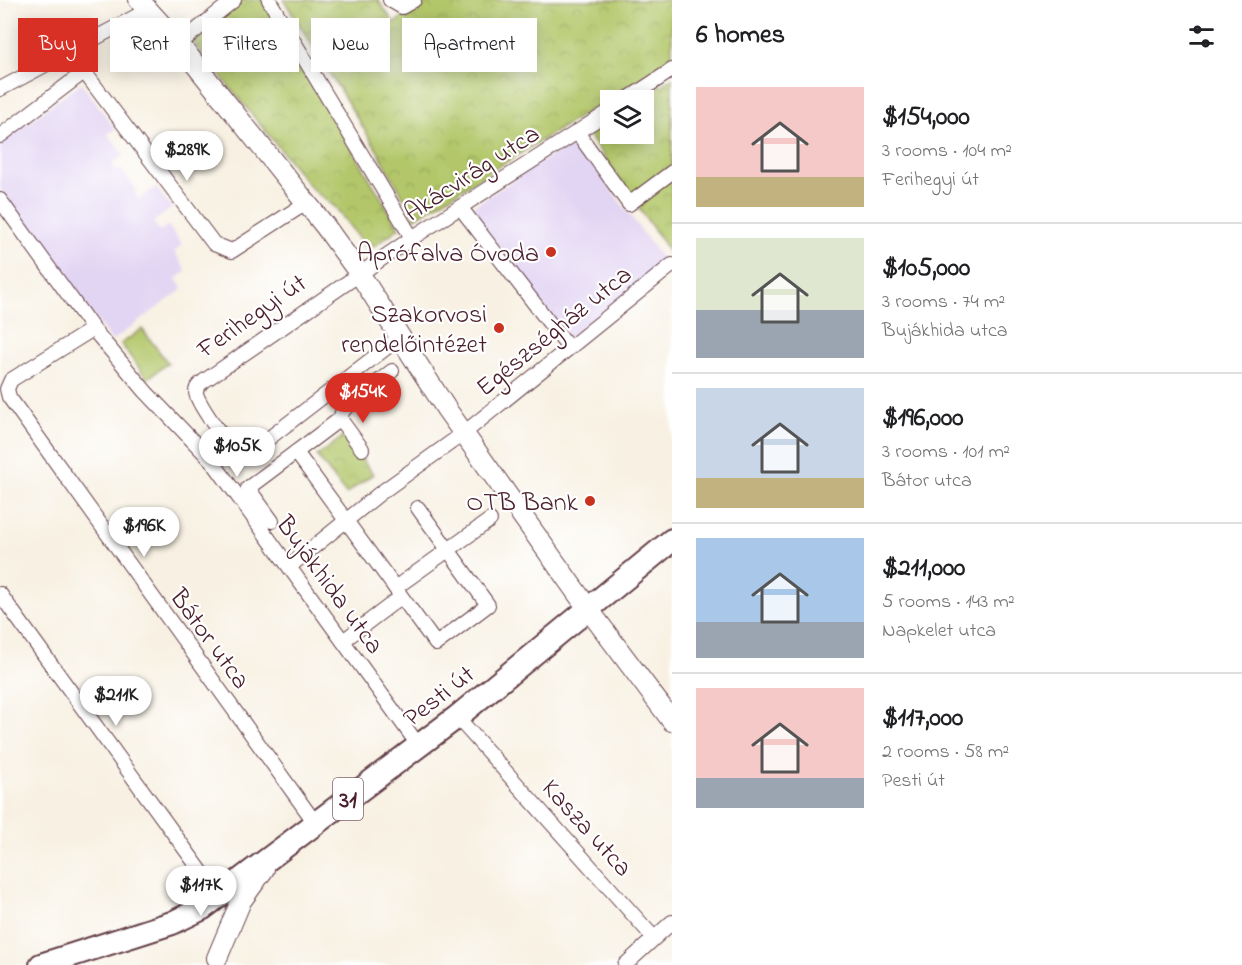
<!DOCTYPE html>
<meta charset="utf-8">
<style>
body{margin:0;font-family:"Indie Flower",sans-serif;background:#f6f6f6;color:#202124;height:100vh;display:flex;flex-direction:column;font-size:22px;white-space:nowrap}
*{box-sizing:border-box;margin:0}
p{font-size:20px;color:#757577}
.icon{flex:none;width:33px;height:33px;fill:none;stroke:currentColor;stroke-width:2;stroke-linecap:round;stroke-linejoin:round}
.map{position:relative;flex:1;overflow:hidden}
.panel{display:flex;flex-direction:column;background:#fff;width:570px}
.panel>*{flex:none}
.guide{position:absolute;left:18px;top:18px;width:564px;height:54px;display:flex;gap:12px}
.controls{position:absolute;left:600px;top:90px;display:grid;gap:12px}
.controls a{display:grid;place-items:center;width:54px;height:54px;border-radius:0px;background:#fff;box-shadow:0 3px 15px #0003;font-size:30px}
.price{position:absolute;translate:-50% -51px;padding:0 14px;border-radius:21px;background:#fff;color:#222;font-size:20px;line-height:39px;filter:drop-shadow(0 2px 3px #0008)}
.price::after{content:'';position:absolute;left:50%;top:36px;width:18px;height:14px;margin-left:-9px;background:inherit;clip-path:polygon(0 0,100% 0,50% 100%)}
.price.active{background:#d93025;color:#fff}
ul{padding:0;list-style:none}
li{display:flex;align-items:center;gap:18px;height:150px;padding:0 24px}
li+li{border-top:2px solid #e0e0e0}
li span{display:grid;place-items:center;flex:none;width:168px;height:120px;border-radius:0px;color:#555}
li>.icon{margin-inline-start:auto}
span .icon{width:72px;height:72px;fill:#fffc;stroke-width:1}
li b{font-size:26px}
h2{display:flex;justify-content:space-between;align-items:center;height:72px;padding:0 24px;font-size:26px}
.pill{padding:0 21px;border-radius:0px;background:#fff;box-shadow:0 3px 15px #0003;font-size:21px;line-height:54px}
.pill.active{background:#d93025;color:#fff}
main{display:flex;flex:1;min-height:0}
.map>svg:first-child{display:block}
.built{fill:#e2d4f3}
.park{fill:url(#park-crowns);stroke:#7e734a;stroke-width:1.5}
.pitch{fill:#b3c76a;stroke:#7e734a;stroke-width:1.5}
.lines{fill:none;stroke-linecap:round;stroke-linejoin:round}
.street-casing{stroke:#643e47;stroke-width:16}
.secondary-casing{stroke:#643e47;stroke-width:22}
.primary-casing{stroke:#643e47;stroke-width:26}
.street{stroke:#fff;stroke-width:14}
.secondary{stroke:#fff;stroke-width:20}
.primary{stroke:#fff;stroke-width:22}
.poi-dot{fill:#c8321e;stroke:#fff;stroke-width:2}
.labels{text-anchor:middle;stroke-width:4.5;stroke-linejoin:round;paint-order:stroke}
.shield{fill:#fff;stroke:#80626b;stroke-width:1.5}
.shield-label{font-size:24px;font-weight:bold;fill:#4a1f2b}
.street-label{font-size:26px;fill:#4a1f2b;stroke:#fff}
.poi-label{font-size:26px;fill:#4a1f2b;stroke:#fff;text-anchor:end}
</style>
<main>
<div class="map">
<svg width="672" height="965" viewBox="0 0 672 965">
<defs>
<pattern id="park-crowns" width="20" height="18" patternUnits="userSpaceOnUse" patternTransform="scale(1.5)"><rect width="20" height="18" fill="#b3c76a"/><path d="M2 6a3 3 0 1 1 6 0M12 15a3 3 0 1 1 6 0" fill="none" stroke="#9baa5c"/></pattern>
</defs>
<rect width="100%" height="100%" fill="#fff"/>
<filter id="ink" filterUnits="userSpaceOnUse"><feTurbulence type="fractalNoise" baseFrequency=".0167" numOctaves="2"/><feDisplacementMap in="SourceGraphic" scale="12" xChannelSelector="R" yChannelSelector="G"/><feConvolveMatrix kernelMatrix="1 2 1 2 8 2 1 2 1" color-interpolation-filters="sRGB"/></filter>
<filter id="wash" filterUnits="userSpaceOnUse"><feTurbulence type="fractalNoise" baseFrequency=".008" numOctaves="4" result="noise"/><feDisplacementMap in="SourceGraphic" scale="24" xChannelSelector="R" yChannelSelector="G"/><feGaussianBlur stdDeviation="1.35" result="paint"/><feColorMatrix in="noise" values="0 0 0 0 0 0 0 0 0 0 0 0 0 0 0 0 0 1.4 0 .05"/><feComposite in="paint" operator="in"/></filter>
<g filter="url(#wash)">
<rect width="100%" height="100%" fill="#f8f1e3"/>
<g class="built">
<path d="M81,83l34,46 -7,5 16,21 -12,9 2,4 3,4 4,-3 16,21 -3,2 5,7 17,-12 16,21 -19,14 7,9 8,-6 14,20 -8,7 13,19 -11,8 7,10 -71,52 -112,-152v-46z"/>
<path d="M575,140l90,123 -96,75 -100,-129z"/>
</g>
<g class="park">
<path d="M243,0h21l135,228 -26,19h-7l-32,-41 -21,-16 -120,-148z"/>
<path d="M284,0h94l16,23 32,-23h246v60l-257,158 -38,-68z"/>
<path d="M672,78v178l-84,-122 22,-15v15h34v-34h-5z"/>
<path d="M344,436l29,38 -27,20 -29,-38z"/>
</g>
<path class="pitch" d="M142,329l26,34 -21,16 -26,-35z"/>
</g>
<g filter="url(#ink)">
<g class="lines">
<defs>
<g id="street">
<path d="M269,0l143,238"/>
<path d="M390,0l12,7 12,-7"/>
<path d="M179,44l55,-44"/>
<path d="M70,53l144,191 18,7 74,-48"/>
<path d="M0,89l148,-79"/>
<path d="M626,100l46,-30"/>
<path d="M577,132l52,72 43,-32"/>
<path d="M0,136l84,-64"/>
<path d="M0,200l93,129 53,63 67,70 206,284"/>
<path d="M460,207l108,140"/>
<path d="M93,329l-82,51 -4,9 2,8 307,427"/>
<path d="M399,338l-144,111c-7,2 -12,4 -19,1 -8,-4 -40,-48 -40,-58 0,-5 4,-8 8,-11l208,-143 198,-127"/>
<path d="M340,419l22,30"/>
<path d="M296,452l140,192 52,-39 -70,-97"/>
<path d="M272,521l-24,-33 92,-69 3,-9 49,-39"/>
<path d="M290,566l89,-72 85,-61 208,-168"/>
<path d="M395,588l95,-68"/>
<path d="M0,594l206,284 8,14"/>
<path d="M343,641l58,-44"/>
<path d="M457,717l197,221"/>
<path d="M625,965l47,-43"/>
</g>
<g id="secondary">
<path d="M139,0l40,44 146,182 34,47 88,137 142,200 83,111"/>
<path d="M217,958l24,-57 23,-32"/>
</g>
<path id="primary" d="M41,965l131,-42 31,-15 254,-191 215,-177"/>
</defs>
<use href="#street" class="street-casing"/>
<use href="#secondary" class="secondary-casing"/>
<use href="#primary" class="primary-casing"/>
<use href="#street" class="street"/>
<use href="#secondary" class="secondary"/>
<use href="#primary" class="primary"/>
</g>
</g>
<g class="poi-dot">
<circle cx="551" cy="252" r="6"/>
<circle cx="499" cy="328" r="6"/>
<circle cx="590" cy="501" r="6"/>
</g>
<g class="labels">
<rect class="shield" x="333" y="778" width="30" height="42" rx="4.5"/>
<g class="shield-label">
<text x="348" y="807">31</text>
</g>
<g class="street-label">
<text transform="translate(471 172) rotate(-33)" y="9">Akácvirág utca</text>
<text transform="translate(251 315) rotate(-35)" y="9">Ferihegyi út</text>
<text transform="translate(553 330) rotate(-39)" y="9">Egészségház utca</text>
<text transform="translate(331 584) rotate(54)" y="9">Bujákhida utca</text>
<text transform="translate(211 638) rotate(54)" y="9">Bátor utca</text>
<text transform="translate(438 695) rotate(-38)" y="9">Pesti út</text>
<text transform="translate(588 827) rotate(48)" y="9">Kasza utca</text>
</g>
<g class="poi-label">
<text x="539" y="261">Aprófalva Óvoda</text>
<text x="487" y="322">Szakorvosi<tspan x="487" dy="30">rendelőintézet</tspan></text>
<text x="578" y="510">OTB Bank</text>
</g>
</g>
</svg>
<div class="controls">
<a><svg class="icon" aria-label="layers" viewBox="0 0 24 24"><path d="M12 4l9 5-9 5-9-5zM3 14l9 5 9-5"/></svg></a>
</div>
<b class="price" style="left:187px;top:182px">$289K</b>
<b class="price active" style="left:363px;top:424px">$154K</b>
<b class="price" style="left:237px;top:478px">$105K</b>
<b class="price" style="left:144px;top:558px">$196K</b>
<b class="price" style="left:116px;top:727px">$211K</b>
<b class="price" style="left:201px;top:917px">$117K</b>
<div class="guide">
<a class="pill active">Buy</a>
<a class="pill">Rent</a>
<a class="pill">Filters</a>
<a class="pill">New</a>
<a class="pill">Apartment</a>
</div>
</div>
<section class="panel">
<h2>6 homes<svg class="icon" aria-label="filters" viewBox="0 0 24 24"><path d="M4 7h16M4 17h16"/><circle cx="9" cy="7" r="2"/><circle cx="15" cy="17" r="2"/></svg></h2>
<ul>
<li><span style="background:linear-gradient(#f6c9c9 75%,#c2b280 0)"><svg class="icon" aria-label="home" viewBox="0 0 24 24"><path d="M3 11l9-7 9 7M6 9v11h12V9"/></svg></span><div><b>$154,000</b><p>3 rooms · 104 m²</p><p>Ferihegyi út</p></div></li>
<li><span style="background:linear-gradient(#dfe7d0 60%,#9aa5b1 0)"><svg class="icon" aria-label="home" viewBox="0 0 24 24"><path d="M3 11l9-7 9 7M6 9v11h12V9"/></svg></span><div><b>$105,000</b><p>3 rooms · 74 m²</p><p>Bujákhida utca</p></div></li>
<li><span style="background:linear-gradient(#c9d6e8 75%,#c2b280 0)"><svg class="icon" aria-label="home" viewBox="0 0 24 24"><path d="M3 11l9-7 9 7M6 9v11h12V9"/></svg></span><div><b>$196,000</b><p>3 rooms · 101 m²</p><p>Bátor utca</p></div></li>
<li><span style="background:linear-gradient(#a9c7e8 70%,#9aa5b1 0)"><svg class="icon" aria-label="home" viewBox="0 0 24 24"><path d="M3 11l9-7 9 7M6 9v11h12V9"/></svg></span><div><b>$211,000</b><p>5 rooms · 143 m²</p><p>Napkelet utca</p></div></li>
<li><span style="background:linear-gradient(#f6c9c9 75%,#9aa5b1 0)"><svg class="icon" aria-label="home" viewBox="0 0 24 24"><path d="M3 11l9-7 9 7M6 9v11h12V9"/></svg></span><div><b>$117,000</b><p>2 rooms · 58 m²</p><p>Pesti út</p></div></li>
</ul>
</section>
</main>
